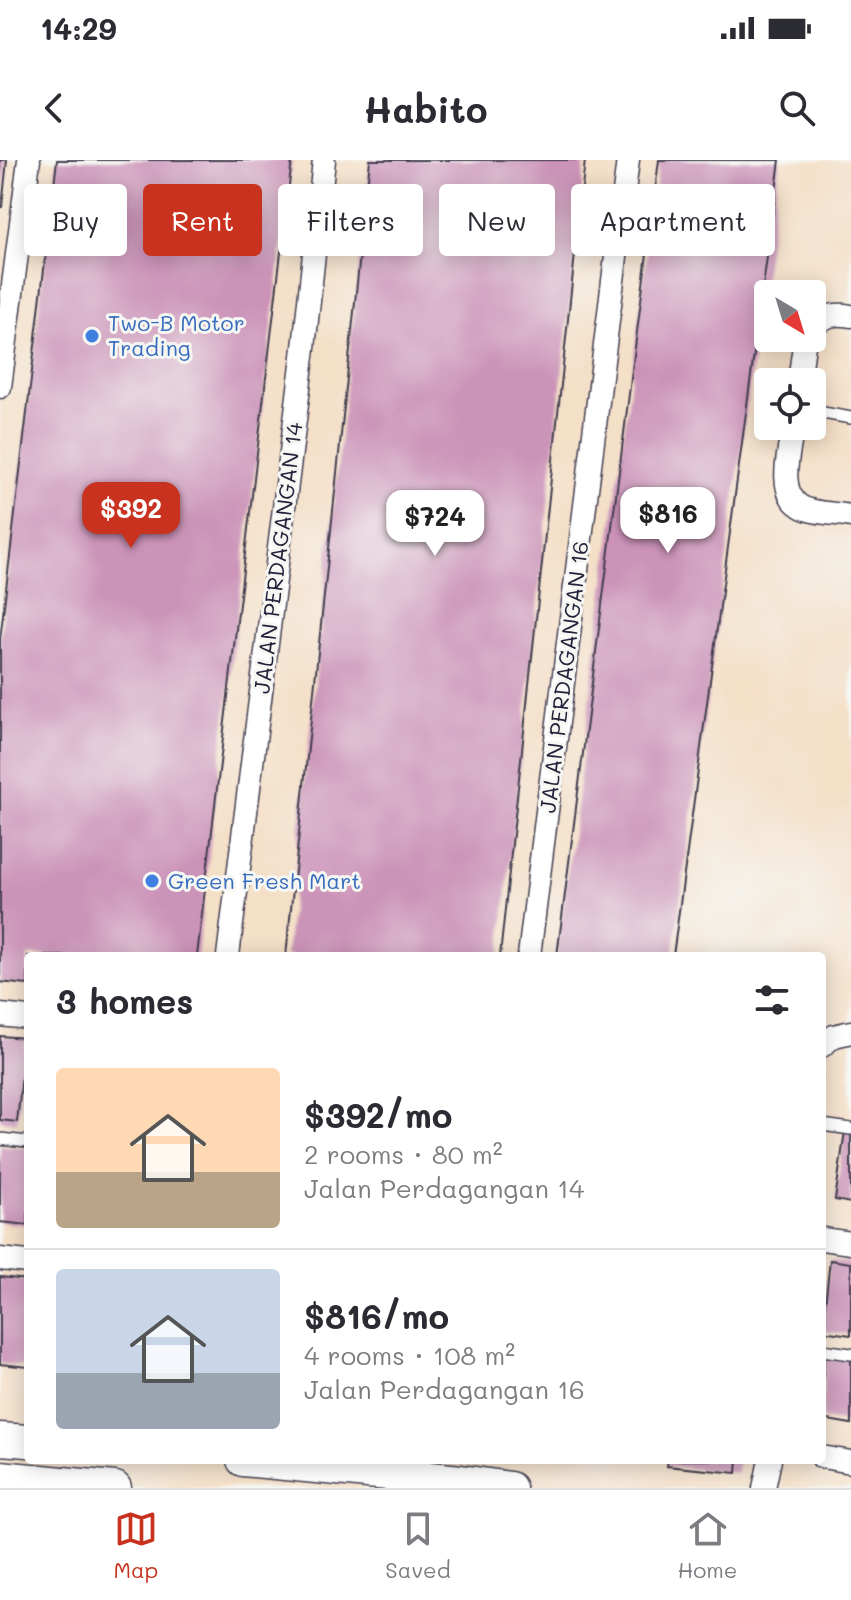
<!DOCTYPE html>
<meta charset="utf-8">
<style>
body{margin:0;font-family:Mali,sans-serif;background:#f2f2f3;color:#2b2b33;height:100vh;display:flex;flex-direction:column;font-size:30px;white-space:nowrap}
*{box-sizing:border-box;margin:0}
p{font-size:26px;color:#7c7c81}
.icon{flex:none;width:44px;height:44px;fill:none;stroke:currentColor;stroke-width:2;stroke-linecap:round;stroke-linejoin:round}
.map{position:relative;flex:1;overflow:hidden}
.details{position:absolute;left:24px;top:792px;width:802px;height:512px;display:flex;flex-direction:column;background:#fff;border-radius:8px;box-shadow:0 4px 20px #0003}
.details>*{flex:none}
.top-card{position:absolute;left:24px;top:24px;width:804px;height:72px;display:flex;gap:16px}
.needle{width:52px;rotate:142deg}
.buttons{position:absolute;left:754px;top:120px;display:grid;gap:16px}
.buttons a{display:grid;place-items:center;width:72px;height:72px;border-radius:8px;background:#fff;box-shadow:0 4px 20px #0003;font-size:40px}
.price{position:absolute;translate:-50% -68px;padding:0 18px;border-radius:16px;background:#fff;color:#222;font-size:26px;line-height:52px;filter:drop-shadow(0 2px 4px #0008)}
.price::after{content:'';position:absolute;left:50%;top:48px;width:24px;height:18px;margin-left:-12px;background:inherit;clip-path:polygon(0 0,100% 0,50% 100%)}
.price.current{background:#c8321e;color:#fff}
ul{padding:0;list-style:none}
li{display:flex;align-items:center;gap:24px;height:200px;padding:0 32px}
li+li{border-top:2px solid #e1e1e2}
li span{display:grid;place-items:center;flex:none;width:224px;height:160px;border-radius:8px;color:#555}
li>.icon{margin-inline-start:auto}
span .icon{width:96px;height:96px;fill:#fffc;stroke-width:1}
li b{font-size:34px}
h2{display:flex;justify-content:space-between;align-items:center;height:96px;padding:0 32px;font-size:34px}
.tag{padding:0 28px;border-radius:8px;background:#fff;box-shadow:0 4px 20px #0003;font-size:28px;line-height:72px}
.tag.current{background:#c8321e;color:#fff}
.status{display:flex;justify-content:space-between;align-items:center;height:56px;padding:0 40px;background:#fff;direction:ltr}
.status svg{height:22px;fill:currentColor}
header{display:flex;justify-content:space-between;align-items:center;height:104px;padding:0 32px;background:#fff;font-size:36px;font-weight:700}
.tabs{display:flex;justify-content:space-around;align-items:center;height:112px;border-top:2px solid #e1e1e2;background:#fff;font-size:22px;color:#7c7c81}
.tabs a{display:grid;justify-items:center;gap:4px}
.tabs .current{color:#c8321e}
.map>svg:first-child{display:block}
.building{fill:#cb93b8}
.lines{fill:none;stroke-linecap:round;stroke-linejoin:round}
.service-casing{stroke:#423e50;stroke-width:14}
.minor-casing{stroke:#423e50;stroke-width:25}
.secondary-casing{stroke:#423e50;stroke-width:35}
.service{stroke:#fff;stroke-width:11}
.minor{stroke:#fff;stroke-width:22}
.secondary{stroke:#fff;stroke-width:32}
.shop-dot{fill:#3f7fe0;stroke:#f6f6f2;stroke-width:3}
.labels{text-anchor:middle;stroke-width:6;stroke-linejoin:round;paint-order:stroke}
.shop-label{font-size:22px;fill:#366cbe;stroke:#f6f6f2;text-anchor:start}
.street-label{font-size:22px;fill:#22223b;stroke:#f6f6f2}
</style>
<div class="status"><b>14:29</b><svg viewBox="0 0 49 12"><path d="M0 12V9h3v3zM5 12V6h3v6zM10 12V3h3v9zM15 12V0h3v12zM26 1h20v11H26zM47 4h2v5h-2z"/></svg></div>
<header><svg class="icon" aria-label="back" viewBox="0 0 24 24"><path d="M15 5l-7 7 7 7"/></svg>Habito<svg class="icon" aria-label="search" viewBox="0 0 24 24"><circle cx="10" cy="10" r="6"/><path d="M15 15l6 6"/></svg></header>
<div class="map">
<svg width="851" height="1328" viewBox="0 0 851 1328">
<rect width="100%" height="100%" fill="#f6f6f2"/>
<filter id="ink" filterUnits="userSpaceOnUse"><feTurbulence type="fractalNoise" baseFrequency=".0125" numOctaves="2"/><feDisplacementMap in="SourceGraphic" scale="16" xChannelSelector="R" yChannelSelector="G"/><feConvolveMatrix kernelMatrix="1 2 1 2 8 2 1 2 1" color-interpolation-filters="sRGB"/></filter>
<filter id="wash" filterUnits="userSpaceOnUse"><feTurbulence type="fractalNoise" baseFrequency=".006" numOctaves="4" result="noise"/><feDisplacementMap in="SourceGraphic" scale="32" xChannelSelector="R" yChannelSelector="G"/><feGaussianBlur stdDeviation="1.8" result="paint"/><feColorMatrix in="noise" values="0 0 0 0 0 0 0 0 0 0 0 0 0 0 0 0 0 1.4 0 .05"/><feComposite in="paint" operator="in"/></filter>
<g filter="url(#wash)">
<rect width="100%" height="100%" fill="#f4dfc7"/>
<g id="blocks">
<g class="building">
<path d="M0,0h7l-5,47h-2z"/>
<path d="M57,0h235l-95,796h-169v29l-28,-3v-342z"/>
<path d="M370,0h215l-85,796h-214z"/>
<path d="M659,0h121l-107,796h-116z"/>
<path d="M0,876l26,2 -9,84 -17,-2z"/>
<path d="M845,971l6,1v71l-16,-3z"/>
<path d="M0,985l28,3v77l-28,-3z"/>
<path d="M830,1100l21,3v72l-29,-4z"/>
<path d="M0,1117l28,3v87l-28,-3z"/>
<path d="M824,1194l27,3v67l-29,-5z"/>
<path d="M668,1300h70l-1,13 -70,-7z"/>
</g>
</g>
</g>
<g filter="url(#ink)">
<use href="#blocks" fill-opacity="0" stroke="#423e50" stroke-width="2"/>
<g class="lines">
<defs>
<g id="service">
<path d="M812,251l39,7"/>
<path d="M822,965l29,4"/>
<path d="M0,979l28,3"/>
<path d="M822,1190l29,4"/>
</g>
<g id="minor">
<path d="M812,169c12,-14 22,-16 39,-13"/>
<path d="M799,222l6,-44"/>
<path d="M0,227l29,-227"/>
<path d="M793,266c-3,23 -17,65 7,80 12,8 36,7 51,10"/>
<path d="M228,796l76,-608 20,-188"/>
<path d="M529,796l99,-796"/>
<path d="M0,855l28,3"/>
<path d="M822,886l12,-10 17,-4"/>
<path d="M822,1079l29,4"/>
<path d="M0,1099l28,3"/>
<path d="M822,1297l29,5"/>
<path d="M764,1328l6,-28"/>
</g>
<g id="secondary">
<path d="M0,1279l28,2"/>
<path d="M243,1300l218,21 49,7"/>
<path d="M0,1317l115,11"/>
</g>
</defs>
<use href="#service" class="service-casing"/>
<use href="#minor" class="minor-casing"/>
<use href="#secondary" class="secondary-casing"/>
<use href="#service" class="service"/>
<use href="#minor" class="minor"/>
<use href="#secondary" class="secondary"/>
</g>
</g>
<g class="shop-dot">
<circle cx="92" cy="176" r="8"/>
<circle cx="152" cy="721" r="8"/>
</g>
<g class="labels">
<g class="shop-label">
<text x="108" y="171">Two-B Motor<tspan x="108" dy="25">Trading</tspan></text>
<text x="168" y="729">Green Fresh Mart</text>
</g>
<g class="street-label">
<text transform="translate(278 398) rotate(-83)" y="8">JALAN PERDAGANGAN 14</text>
<text transform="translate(564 517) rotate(-83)" y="8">JALAN PERDAGANGAN 16</text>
</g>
</g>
</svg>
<div class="buttons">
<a><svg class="needle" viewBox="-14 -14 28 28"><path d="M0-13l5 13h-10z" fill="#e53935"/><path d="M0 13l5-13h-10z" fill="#7c7c81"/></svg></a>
<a><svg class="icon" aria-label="locate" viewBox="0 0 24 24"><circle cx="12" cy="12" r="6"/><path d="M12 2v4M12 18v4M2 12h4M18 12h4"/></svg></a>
</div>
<b class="price current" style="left:131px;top:390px">$392</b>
<b class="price" style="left:668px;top:395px">$816</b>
<b class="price" style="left:435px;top:398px">$724</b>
<div class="top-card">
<a class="tag">Buy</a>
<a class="tag current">Rent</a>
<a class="tag">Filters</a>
<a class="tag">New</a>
<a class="tag">Apartment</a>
</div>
<section class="details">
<h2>3 homes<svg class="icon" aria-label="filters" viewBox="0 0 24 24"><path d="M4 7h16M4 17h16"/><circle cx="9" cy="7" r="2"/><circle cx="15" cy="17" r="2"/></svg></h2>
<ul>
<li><span style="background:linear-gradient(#ffd9b3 65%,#b9a48a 0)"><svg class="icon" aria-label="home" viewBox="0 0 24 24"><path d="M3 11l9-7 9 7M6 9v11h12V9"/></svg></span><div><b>$392/mo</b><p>2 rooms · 80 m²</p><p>Jalan Perdagangan 14</p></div></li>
<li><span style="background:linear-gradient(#c9d6e8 65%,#9aa5b1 0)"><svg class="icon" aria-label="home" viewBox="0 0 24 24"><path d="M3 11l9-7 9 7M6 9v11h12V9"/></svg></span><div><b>$816/mo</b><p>4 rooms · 108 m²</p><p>Jalan Perdagangan 16</p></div></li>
</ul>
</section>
</div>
<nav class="tabs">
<a class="current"><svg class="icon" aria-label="map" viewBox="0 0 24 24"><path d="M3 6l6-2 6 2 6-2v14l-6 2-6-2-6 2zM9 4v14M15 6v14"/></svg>Map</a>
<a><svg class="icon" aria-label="saved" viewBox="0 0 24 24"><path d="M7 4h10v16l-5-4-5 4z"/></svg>Saved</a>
<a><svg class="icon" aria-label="home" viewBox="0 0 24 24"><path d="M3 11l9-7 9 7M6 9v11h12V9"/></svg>Home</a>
</nav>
